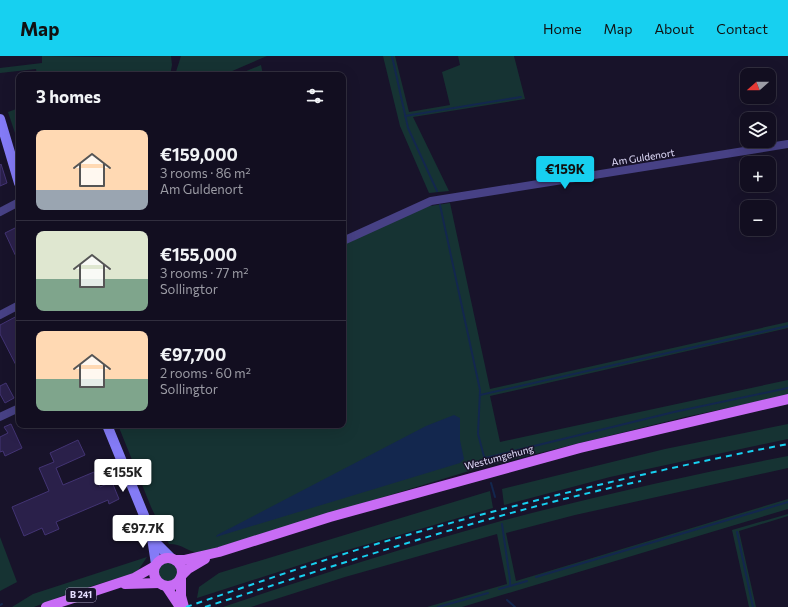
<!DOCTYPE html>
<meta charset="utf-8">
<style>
body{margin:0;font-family:Commissioner,sans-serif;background:#1f1c2d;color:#f1f3f6;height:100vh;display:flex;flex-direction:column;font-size:15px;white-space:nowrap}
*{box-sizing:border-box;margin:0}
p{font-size:13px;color:#9c9ca5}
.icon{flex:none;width:22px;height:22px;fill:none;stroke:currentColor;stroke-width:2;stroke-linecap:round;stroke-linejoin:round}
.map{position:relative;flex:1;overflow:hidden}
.panel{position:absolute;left:16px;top:16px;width:330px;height:356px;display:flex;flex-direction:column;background:#120e20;border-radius:8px;box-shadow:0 4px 16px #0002,0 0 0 1px #312e3e}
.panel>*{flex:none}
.needle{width:26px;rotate:249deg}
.tools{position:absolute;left:740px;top:12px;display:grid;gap:8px}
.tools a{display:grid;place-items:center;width:36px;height:36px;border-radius:8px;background:#120e20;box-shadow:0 4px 16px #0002,0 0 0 1px #312e3e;font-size:20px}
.price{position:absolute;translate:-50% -34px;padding:0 9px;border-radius:4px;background:#fff;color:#222;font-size:13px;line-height:26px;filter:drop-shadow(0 1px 2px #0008)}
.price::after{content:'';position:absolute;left:50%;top:24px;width:12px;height:9px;margin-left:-6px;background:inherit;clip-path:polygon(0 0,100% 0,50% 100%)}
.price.active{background:#17d0f0;color:#111}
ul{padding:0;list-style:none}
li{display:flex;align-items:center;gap:12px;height:100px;padding:0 20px}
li+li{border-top:1px solid #312e3e}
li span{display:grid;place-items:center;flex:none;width:112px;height:80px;border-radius:8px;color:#555}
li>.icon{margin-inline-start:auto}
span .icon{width:48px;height:48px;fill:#fffc;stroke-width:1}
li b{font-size:17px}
h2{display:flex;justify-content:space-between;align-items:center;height:48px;padding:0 20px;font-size:17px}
header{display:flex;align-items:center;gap:24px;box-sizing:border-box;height:56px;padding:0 20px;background:#17d0f0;color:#111}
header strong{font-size:19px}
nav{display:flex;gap:22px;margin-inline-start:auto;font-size:14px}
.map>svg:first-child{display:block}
.green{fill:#163333}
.water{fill:#13274e}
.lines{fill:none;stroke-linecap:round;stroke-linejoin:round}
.stream{stroke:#13274e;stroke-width:2}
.building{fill:#2a204a;stroke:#433474}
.street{stroke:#474185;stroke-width:8}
.secondary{stroke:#847bf6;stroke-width:10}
.primary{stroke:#c86cf5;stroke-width:10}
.rail{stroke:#17d0f0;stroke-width:2;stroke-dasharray:6 5;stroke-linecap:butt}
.labels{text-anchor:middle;stroke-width:3;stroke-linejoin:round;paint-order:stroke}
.shield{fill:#18132a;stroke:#a6a1be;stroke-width:1}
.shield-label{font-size:9px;font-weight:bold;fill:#e3defd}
.street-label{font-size:10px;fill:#e3defd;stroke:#18132a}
</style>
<header>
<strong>Map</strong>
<nav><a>Home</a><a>Map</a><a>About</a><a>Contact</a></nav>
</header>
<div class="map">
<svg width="788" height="551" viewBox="0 0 788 551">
<rect width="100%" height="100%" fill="#18132a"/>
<g class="green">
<path d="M42,0l54,1 75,-1 1,9 -2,10h-133l-1,-6 -36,4v-5l42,-5z"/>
<path d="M181,0h86l-44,19h-48z"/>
<path d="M383,0h12l14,56 41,-7 -8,-33 18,-7 -2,-9h56l11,43 -112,18 36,74 -20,2 -29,-67z"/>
<path d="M261,9l2,10h-26z"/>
<path d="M19,52v34h-1l-10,-30z"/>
<path d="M450,147l40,186 298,-67v6l-298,68 10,46 288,-62v15l-103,22 -206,51 -280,85c-11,-1 -16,-9 -30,-9l-18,-37 -33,-82h225v-180l80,-38z"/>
<path d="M788,368v15l-178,38 -106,28 -2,-16 163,-40z"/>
<path d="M788,400v12l-213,47 -69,18 10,48 272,-82v10l-326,98h-35l80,-23 -10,-50 -152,43 -94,30h-28c89,-30 179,-59 271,-84 97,-26 195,-48 294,-67z"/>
<path d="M490,435l3,17 -156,45 -140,45 2,-11 20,-14z"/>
<path d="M788,458v2l-49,15 17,76h-7l-17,-77z"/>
<path d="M0,481l17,45 -17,9z"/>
<path d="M147,501l-10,15 -70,22 -33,13h-22l21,-13z"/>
<circle cx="168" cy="516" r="11"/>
</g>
<path class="water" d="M454,359l6,3v22l4,19 -4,4 -244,74 1,-2 209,-109z"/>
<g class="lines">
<g class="stream">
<path d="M392,0l16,72 29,63"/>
<path d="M405,60l116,-19"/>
<path d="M440,149l40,185 -2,44 8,30"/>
<path d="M480,339l308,-69"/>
<path d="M485,402l189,-46 114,-24"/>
<path d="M491,427l4,14"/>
<path d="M737,476l16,75"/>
<path d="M536,521l252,-75"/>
<path d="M510,530l17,-5"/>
<path d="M499,533l11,-3v-6l-8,-56"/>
<path d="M507,544l8,7"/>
<path d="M0,549l2,-1"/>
<path d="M438,551l50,-14"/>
</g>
</g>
<g class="building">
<path d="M1,108l6,19 -7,3v-21z"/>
<path d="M15,172l4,9v26l-14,-30z"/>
<path d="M19,259v56l-19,-37v-9z"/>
<path d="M6,327l8,15 -9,5 -5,-9v-8z"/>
<path d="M11,368l11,24 -17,8 -2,-5 -3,1v-15l8,-4 -4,-6z"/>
<path d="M78,384l7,15 -29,13 7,17 31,-13 6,15 12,-5 7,17 -10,5 -1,-4 -52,22 3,7 -14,6 -3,-7 -18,8 -12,-29 37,-16 -10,-23 15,-6 -4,-9z"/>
</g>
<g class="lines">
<g class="street">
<path d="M0,156l19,-10"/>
<path d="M343,185l88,-40 357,-57"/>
<path d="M0,259l19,-10"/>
<path d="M0,361l19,-9"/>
</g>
<g class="secondary">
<path d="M0,63l19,64"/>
<path d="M107,369l43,105 7,14 14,14"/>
<path d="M152,482l4,26"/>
</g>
<g class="primary">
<circle cx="168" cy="516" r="14"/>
<path d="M175,504h9l35,-8 111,-35 250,-69 208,-49"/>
<path d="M182,519l6,-6 17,-10"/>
<path d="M181,521v19l3,11"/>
<path d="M125,528l34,-1"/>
<path d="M166,530l14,21"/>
<path d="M46,551l88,-29 21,-12"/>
</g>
<g class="rail">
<path d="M186,551c62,-21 124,-43 187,-62 137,-40 275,-74 415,-101"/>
<path d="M205,551c144,-46 288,-94 436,-126"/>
</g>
</g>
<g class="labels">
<rect class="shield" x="66" y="532" width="30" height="14" rx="3"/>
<g class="shield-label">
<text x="81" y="542">B 241</text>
</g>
<g class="street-label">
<text transform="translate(643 101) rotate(-9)" y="4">Am Guldenort</text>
<text transform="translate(499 401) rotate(-15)" y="4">Westumgehung</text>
</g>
</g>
</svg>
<div class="tools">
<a><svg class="needle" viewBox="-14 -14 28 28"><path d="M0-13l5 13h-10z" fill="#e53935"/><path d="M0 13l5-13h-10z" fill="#9c9ca5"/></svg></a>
<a><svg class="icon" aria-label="layers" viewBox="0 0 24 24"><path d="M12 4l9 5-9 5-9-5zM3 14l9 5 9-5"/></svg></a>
<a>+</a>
<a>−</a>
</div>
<b class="price active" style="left:565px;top:134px">€159K</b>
<b class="price" style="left:123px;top:437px">€155K</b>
<b class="price" style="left:143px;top:493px">€97.7K</b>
<section class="panel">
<h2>3 homes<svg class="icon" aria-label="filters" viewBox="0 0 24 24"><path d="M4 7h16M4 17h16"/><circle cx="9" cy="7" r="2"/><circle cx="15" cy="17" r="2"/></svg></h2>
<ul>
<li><span style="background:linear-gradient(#ffd9b3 75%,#9aa5b1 0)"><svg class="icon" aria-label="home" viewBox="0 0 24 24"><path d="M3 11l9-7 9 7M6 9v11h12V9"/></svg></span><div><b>€159,000</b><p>3 rooms · 86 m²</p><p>Am Guldenort</p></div></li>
<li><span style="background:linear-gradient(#dfe7d0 60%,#7fa58c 0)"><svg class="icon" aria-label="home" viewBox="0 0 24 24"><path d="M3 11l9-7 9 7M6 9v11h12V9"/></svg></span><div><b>€155,000</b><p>3 rooms · 77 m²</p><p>Sollingtor</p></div></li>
<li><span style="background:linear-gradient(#ffd9b3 60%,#7fa58c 0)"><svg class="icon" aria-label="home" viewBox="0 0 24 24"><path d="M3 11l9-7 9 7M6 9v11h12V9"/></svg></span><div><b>€97,700</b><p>2 rooms · 60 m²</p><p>Sollingtor</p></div></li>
</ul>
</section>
</div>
